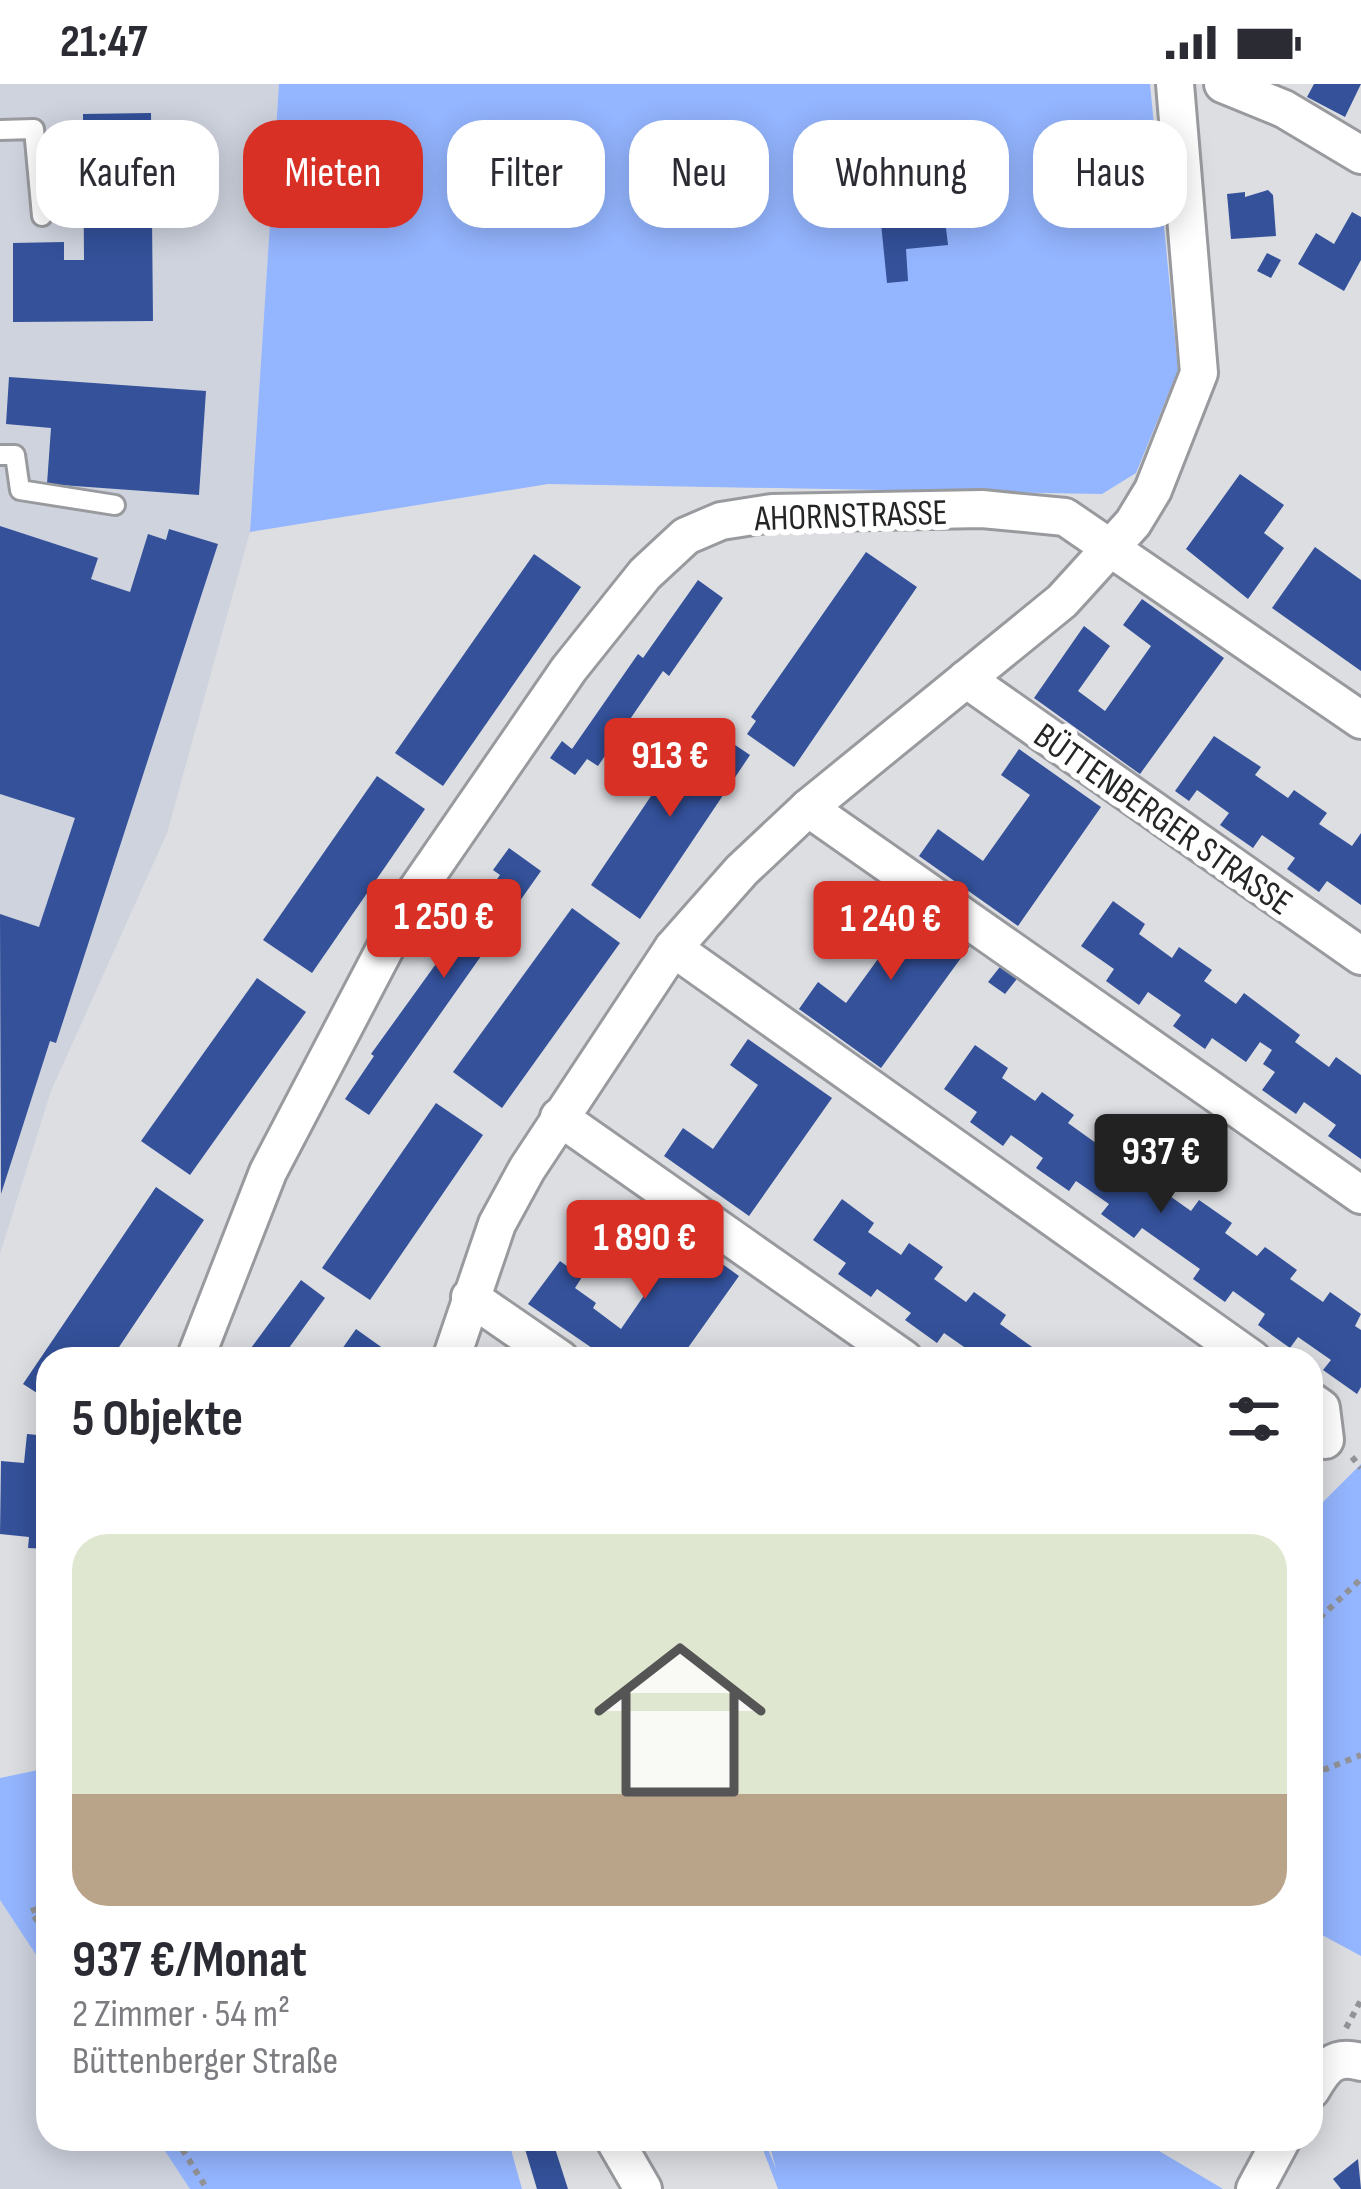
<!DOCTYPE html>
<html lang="de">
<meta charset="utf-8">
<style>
body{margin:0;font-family:"Sofia Sans Condensed",sans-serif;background:#f7f7f7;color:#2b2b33;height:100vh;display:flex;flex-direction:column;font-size:45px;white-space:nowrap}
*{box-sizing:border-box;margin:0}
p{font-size:39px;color:#7c7c81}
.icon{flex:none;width:66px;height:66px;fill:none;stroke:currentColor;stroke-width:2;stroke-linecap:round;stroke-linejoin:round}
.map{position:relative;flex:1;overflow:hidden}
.details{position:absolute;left:36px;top:1263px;width:1287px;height:804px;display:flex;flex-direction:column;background:#fff;border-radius:36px;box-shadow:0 6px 30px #0003}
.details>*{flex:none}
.banner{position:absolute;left:36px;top:36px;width:1290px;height:108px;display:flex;gap:24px}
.price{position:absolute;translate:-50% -102px;padding:0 27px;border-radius:12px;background:#d93025;color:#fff;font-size:39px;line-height:78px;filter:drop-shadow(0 3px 6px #0008)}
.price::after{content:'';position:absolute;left:50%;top:72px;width:36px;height:27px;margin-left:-18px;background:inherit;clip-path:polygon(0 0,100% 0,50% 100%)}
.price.current{background:#222;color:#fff}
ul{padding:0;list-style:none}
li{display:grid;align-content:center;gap:24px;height:636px;padding:0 36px}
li+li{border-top:3px solid #e1e1e2}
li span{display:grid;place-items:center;height:372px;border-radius:36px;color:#555}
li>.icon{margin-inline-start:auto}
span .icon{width:216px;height:216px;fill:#fffc;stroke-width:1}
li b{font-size:51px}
h2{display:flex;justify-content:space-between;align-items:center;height:144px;padding:0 36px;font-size:51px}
.pill{padding:0 42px;border-radius:36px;background:#fff;box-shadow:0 6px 30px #0003;font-size:42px;line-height:108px}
.pill.current{background:#d93025;color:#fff}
.status{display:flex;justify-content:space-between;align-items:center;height:84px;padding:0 60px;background:#fff;direction:ltr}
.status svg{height:33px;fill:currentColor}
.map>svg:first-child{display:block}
.built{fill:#ced3de}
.green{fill:#94b5ff}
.building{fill:#34519a}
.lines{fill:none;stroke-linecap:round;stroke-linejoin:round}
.lane-casing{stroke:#989a9e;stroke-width:24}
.street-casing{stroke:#989a9e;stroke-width:42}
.path{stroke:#929396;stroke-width:6;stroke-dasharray:6 6;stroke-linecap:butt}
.lane{stroke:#fff;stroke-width:18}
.street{stroke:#fff;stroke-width:36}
.labels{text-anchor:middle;stroke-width:12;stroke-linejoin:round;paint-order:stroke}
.street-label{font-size:36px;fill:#242526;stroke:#fff}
</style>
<div class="status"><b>21:47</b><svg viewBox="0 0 49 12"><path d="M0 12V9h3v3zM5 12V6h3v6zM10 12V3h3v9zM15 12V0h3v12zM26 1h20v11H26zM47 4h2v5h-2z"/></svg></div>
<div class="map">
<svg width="1361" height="2105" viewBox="0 0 1361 2105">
<rect width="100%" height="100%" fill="#dcdee2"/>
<g class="built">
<path d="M0,0h279l-29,448 -83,301 -116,258 -51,163z"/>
<path d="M0,1816l48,73v166h109l33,50h-190z"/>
</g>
<g class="green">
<path d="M279,0h871l28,286 -42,103 -34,21 -554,-10 -298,48z"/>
<path d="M1361,1380v492l-50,-27v-415z"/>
<path d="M48,1684v205l-48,-73v-122z"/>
<path d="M157,2055h351l14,50h-332z"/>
<path d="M759,2055h5l12,30 -8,-30h371l84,50h-445z"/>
</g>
<g class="building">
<path d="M1314,0h47l-16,33 -38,-20z"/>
<path d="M151,29l2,208 -140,1v-79l51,-1v18h20l-1,-146z"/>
<path d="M923,91l2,15 12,-5 9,5 -3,13 5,42 -42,4 2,32 -21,2 -9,-90 11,-4 8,3 -1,-15z"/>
<path d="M1268,106l5,5 3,41 -45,3 -4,-45 18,-2v5z"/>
<path d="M1352,128l9,5v43l-17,31 -46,-27 18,-31 18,11z"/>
<path d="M1267,169l14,7 -10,18 -14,-7z"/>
<path d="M9,293l197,14 -7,104 -152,-11 4,-56 -45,-4z"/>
<path d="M1240,390l44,31 -20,28 20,15 -36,51 -62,-50z"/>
<path d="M0,442l98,32 -7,21 39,13 18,-58 18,6 3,-11 49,15 -162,499 -6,-2 -49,153 -1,-280 39,13 36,-109 -75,-24z"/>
<path d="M1315,463l46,33v91l-89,-63z"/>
<path d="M866,468l51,35 -123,180 -47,-33 9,-13 -5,-4z"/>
<path d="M534,470l47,33 -138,199 -48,-33z"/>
<path d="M698,496l25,18 -54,78 -6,-5 -65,95 -11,-7 -12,16 -25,-17 12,-17 10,8 66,-95 5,4z"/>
<path d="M1142,515l82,59 -84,116 -106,-76 50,-72 26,20 -32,45 27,20 46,-65 -28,-21z"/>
<path d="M701,638l49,33 -110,164 -49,-34z"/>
<path d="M1214,652l47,31 -6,8 33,23 6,-8 33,23 -8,11 33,22 9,-13v72l-34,-24 -8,11 -32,-23 8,-11 -33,-23 -9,13 -33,-23 9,-12 -32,-23 -8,11 -14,-10z"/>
<path d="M1019,665l82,58 -83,119 -99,-70 19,-27 45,32 47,-66 -29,-20z"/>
<path d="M377,692l48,33 -113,164 -49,-33z"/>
<path d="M509,764l32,23 -172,244 -24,-16 29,-43 -3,-2 129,-179 -7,-5z"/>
<path d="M882,807l60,43 8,-11 24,17 -93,128 -82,-59 19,-27 28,21 48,-66 -30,-21z"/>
<path d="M1113,817l32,23 -6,10 33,24 7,-11 33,23 -8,11 32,23 8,-11 56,42 -5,7 34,25 7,-10 25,18v84l-33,-23 8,-11 -32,-23 -8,12 -34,-24 13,-18 -12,-8 9,-14 -12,-8 -14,20 -34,-24 -7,11 -32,-23 8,-11 -33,-23 -9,13 -33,-24 8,-12 -33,-23z"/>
<path d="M572,824l48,35 -118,165 -49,-36z"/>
<path d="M1003,879l17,12 -15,19 -17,-12z"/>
<path d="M257,894l49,34 -116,163 -49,-34z"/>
<path d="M748,955l84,59 -83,118 -85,-60 19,-28 30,21 45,-64 -28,-20z"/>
<path d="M975,961l33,23 -6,10 33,23 7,-9 32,23 -6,8 32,23 8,-10 32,23 -7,11 58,41 8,-11 33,23 -7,10 32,23 8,-9 32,23 -7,9 33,23 7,-10 31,22 -6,12 6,4v57l-4,7 -34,-24 8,-10 -33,-23 -8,11 -32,-23 7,-11 -32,-23 -8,11 -32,-23 7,-10 -58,-41 -8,10 -33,-24 8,-10 -33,-23 -7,10 -33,-23 7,-10 -32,-23 -8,11 -33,-24 7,-10 -33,-23z"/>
<path d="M436,1019l47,32 -113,165 -48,-32z"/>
<path d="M156,1103l48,33 -93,139h-63v41l-25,-16z"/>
<path d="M842,1115l32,24 -6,9 33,23 8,-12 34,24 -9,12 32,23 8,-10 32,23 -6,9 49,35h-74l2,-3 -33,-23 -7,10 -32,-23 6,-7 -34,-24 -6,8 -33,-23 8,-11 -33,-23z"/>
<path d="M656,1132l83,60 -59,83h-72l-80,-55 32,-43 22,16 -7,11 21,15 -3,5 28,21 46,-67 -30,-20z"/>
<path d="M301,1196l24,18 -44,61h-38z"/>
<path d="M356,1245l42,30h-63z"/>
<path d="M27,1350l21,2v113l-20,-1 1,-11 -29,-3 1,-73 23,2z"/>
<path d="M522,2055h30l16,50h-31z"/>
<path d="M1358,2075l3,30h-20l-8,-10z"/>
</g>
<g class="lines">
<defs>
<g id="lane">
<path d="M0,46l34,-1 8,87"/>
<path d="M0,371h15l5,35 95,15"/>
</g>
<g id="street">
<path d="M1223,0l61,25 77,46"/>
<path d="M966,595l395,277"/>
<path d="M808,724l553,387"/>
<path d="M673,864l579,411"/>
<path d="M559,1033l345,242"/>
<path d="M470,1213l90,62"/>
<path d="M195,1275l73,-187 144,-275 157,-228 76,-95 41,-38 35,-15 51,-8 210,-4 83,8 296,203"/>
<path d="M451,1275l46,-135 30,-55 146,-221 69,-78 66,-62 254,-207 71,-78 20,-33 46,-117 -24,-289"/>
<path d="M1311,1317l10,7 4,32"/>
<path d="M1311,2006c13,-22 22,-36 50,-28"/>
<path d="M614,2055l29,50"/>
<path d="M1255,2105l27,-50"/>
</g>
</defs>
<use href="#lane" class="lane-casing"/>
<use href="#street" class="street-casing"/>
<g class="path">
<path d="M1352,1373l9,11"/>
<path d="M1311,1542l50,-47"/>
<path d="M1311,1686l15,-1 35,-14"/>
<path d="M48,1821l-17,6 17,27"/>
<path d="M1346,1944l15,-28"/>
<path d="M176,2055l31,50"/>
</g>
<use href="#lane" class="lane"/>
<use href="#street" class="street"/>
</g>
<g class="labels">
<g class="street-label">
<text transform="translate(851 430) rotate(-2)" y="13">AHORNSTRASSE</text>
<text transform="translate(1164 734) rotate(35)" y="13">BÜTTENBERGER STRASSE</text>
</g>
</g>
</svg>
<b class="price" style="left:670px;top:736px">913 €</b>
<b class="price" style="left:444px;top:897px">1 250 €</b>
<b class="price" style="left:891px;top:899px">1 240 €</b>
<b class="price current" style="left:1161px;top:1132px">937 €</b>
<b class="price" style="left:645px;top:1218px">1 890 €</b>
<div class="banner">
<a class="pill">Kaufen</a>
<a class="pill current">Mieten</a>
<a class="pill">Filter</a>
<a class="pill">Neu</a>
<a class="pill">Wohnung</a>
<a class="pill">Haus</a>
</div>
<section class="details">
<h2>5 Objekte<svg class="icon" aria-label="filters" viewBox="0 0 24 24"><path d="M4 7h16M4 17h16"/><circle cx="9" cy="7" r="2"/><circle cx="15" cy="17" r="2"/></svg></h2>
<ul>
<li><span style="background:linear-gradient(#dfe7d0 70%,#b9a48a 0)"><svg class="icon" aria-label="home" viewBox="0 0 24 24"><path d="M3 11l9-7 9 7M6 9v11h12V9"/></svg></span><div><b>937 €/Monat</b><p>2 Zimmer · 54 m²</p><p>Büttenberger Straße</p></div></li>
</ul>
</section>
</div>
